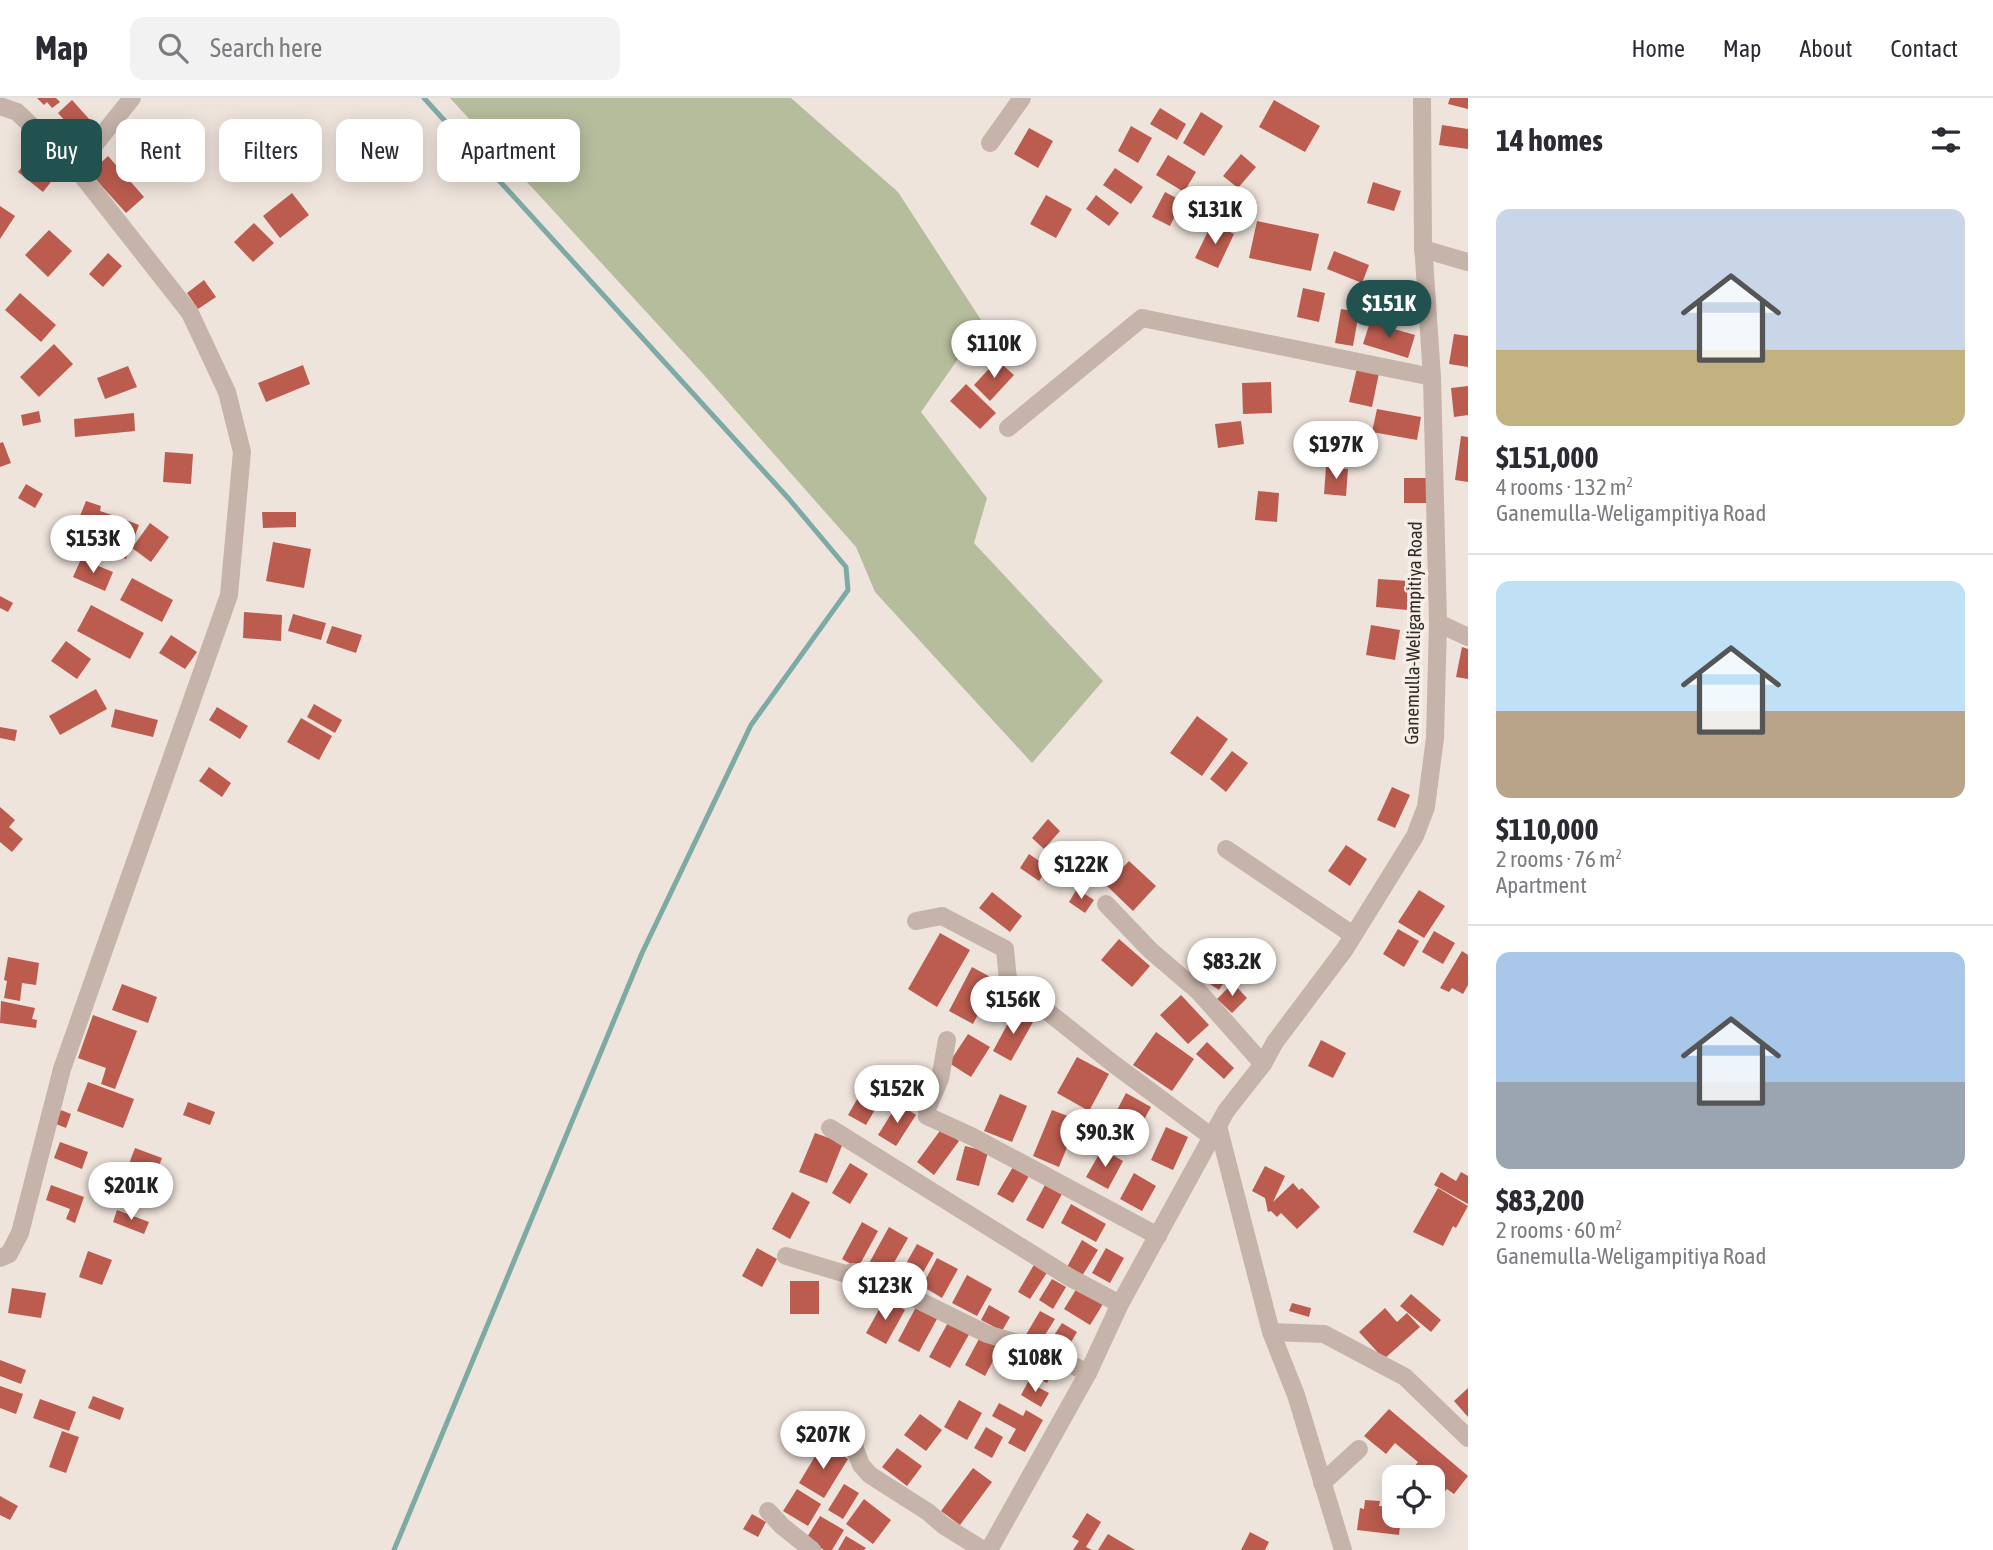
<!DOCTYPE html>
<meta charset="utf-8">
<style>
body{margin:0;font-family:"Asap Condensed",sans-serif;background:#f2f2f3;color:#2b2b33;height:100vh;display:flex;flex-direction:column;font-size:26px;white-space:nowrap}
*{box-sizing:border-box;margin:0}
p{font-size:23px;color:#7c7c81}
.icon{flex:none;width:38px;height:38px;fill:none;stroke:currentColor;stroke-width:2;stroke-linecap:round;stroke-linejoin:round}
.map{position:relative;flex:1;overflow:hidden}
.details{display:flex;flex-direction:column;background:#fff;width:525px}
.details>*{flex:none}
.hud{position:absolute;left:21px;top:21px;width:665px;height:63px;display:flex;gap:14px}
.fabs{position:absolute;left:1382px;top:1367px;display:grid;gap:14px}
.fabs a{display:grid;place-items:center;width:63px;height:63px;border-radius:14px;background:#fff;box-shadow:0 4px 18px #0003;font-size:35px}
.price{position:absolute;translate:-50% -60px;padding:0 16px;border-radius:24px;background:#fff;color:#222;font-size:23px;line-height:46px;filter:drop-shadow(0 2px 4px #0008)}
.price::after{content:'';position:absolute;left:50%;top:42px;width:21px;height:16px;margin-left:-10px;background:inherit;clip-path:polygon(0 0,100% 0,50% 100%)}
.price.selected{background:#22524f;color:#fff}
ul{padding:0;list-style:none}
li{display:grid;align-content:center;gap:14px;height:371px;padding:0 28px}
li+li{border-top:2px solid #e1e1e2}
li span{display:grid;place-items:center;height:217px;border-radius:14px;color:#555}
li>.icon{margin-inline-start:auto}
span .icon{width:126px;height:126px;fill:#fffc;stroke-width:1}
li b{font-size:30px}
h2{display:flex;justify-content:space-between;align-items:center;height:84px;padding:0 28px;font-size:30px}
.tag{padding:0 24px;border-radius:14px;background:#fff;box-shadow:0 4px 18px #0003;font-size:24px;line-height:63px}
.tag.selected{background:#22524f;color:#fff}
header{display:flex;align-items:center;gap:42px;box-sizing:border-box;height:98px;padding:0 35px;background:#fff;border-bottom:2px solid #e1e1e2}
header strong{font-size:33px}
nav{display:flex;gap:38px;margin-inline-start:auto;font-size:24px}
.search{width:490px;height:63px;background:#f2f2f3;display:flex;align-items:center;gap:18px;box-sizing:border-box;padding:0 24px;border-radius:14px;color:#7c7c81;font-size:26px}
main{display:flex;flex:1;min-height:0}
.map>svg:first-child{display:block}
.green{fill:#b6bd9d}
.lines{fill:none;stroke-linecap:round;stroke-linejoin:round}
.stream{stroke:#7eaaa6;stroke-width:5}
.building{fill:#bb5c4f}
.minor{stroke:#c6b3a9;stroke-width:18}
.labels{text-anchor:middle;stroke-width:7;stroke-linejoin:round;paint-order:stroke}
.street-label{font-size:19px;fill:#342a28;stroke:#f8eee8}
</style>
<header>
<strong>Map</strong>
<div class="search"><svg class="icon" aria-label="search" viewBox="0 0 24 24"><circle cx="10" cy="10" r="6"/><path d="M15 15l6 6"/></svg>Search here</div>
<nav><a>Home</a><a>Map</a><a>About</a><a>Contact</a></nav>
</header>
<main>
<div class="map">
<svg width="1468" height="1452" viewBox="0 0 1468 1452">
<rect width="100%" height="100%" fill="#efe4dc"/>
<path class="green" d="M450,0h341l107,94 85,131 -62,89 66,86 -13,45 129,138 -71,82 -157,-171 -19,-45 -151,-171z"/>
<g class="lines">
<path class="stream" d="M394,1452l248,-597 109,-228 97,-135 -2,-23 -57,-68 -365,-401"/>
</g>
<g class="building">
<path d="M37,0h19l4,4 -8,6 -5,-6 -3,3z"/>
<path d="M1450,0h18v11l-20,-5z"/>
<path d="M72,2l18,20 -13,12 5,6 -5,4 -14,-17 3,-3 -8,-9z"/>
<path d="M1274,2l46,26 -15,26 -46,-25z"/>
<path d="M1160,10l26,16 -9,16 -27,-16z"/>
<path d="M1201,14l22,14 -19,30 -21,-13z"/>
<path d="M1442,27l26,4v20l-29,-4z"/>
<path d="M1131,28l21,12 -14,25 -20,-12z"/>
<path d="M1029,30l24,13 -15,27 -24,-14z"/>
<path d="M32,56l25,20 -14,18 -25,-20z"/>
<path d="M1241,56l15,13 -18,21 -15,-12z"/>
<path d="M1168,57l28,17 -12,20 -28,-17z"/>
<path d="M108,58l36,41 -18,16 -36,-40z"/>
<path d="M1115,70l28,19 -12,17 -28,-19z"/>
<path d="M1373,84l28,9 -7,20 -27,-8z"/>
<path d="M1165,94l17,9 -12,25 -18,-9z"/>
<path d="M292,95l17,22 -29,23 -17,-22z"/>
<path d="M1046,97l26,14 -16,29 -26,-14z"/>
<path d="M1096,97l23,18 -10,13 -23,-17z"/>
<path d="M0,108l15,10 -15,23z"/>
<path d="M1257,123l62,13 -8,37 -62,-13z"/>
<path d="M254,125l20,20 -21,19 -19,-20z"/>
<path d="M1212,125l22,11 -16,34 -23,-10z"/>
<path d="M49,132l23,21 -24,26 -23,-22z"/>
<path d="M1334,153l35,14 -7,18 -35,-14z"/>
<path d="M108,155l14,13 -19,21 -14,-13z"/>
<path d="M204,182l12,17 -18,12 -11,-16z"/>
<path d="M1303,190l22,5 -6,29 -22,-5z"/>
<path d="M20,195l36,32 -15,17 -36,-32z"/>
<path d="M1341,211l18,3 -6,34 -18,-3z"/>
<path d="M1370,224l45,13 -7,23 -45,-14z"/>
<path d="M1454,236l14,2v31l-19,-3z"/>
<path d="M54,246l19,20 -34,33 -19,-20z"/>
<path d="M997,262l17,15 -24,26 -16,-16z"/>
<path d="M303,267l7,19 -44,18 -8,-19z"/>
<path d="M128,268l9,21 -32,12 -8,-21z"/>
<path d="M1357,270l22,5 -7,34 -23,-5z"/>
<path d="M1271,284l1,31 -29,1 -1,-31z"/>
<path d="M966,286l30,29 -16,16 -30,-28z"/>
<path d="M1468,288v29l-14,2 -3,-29z"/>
<path d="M1377,311l44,8 -4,23 -45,-8z"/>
<path d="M39,313l2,11 -18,4 -2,-11z"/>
<path d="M134,315l1,18 -60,6 -1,-18z"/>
<path d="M1241,323l3,23 -26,4 -3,-24z"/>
<path d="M1461,338l7,1v45l-13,-2z"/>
<path d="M3,344l8,21 -11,4v-24z"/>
<path d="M165,354l28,2 -2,30 -28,-2z"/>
<path d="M1326,369l22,2 -2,27 -22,-2z"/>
<rect x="1404" y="380" width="24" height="25"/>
<path d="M26,386l17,10 -8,14 -17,-10z"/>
<path d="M1258,393l21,2 -2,29 -22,-2z"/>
<path d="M86,403l15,5 -1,5 12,4 -5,14 -11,-5 -2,3 -16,-6z"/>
<path d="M262,414h34v15l-33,1z"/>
<path d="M114,417l25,10 -13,34 -26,-10z"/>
<path d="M150,425l19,14 -18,25 -19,-14z"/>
<path d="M273,444l38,7 -7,39 -38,-7z"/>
<path d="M81,461l32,13 -8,19 -32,-14z"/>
<path d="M132,480l41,22 -11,22 -42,-22z"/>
<path d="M1378,481l31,2 -2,29 -31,-3z"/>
<path d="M0,498l13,7 -5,9 -8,-4z"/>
<path d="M91,507l53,28 -14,26 -53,-28z"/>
<path d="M244,514l38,3 -1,26 -38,-3z"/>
<path d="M293,516l33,9 -5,17 -33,-9z"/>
<path d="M1371,527l29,5 -5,30 -29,-5z"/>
<path d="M332,528l30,9 -6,18 -30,-10z"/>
<path d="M171,537l26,17 -12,17 -26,-16z"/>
<path d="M66,543l25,18 -14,20 -26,-18z"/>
<path d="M1462,549l6,2v30l-12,-2z"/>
<path d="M96,591l11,20 -47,26 -11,-19z"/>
<path d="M314,606l28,16 -7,13 -28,-16z"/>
<path d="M217,609l31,19 -8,13 -31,-19z"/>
<path d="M115,611l43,11 -5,17 -42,-10z"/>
<path d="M1197,618l31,23 -26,37 -32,-23z"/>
<path d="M301,620l31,18 -13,24 -32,-18z"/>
<path d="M0,629l17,3 -2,11 -15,-3z"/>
<path d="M1232,653l16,12 -22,29 -16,-13z"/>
<path d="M209,669l22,16 -9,14 -23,-16z"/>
<path d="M1392,689l18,8 -15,33 -18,-8z"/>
<path d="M0,709l15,13 -6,7 14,12 -11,13 -12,-10z"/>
<path d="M1048,721l12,12 -16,18 -12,-11z"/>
<path d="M1346,747l21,14 -17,27 -22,-15z"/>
<path d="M1029,756l19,13 -9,14 -19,-13z"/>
<path d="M1129,763l27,25 -23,25 -27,-26z"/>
<path d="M1077,791l17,11 -9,13 -16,-11z"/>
<path d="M1419,792l26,16 -21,32 -26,-16z"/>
<path d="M992,794l30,24 -12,16 -31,-24z"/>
<path d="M1398,831l21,12 -15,26 -21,-13z"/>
<path d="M1434,833l21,12 -12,21 -21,-12z"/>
<path d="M940,835l30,17 -33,57 -29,-18z"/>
<path d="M1119,841l31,27 -18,21 -31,-27z"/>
<path d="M1462,853l6,4v30l-5,9 -11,-6 -3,4 -9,-4z"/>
<path d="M8,859l31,6 -3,22 -14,-2 -2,18 -16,-3 3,-17 -3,-1z"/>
<path d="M972,869l24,13 -23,44 -24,-13z"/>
<path d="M1213,869l15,9 -9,14 -15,-10z"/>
<path d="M1233,885l14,15 -15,15 -15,-14z"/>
<path d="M122,886l35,13 -9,26 -36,-13z"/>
<path d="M1181,897l28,30 -21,19 -28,-29z"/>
<path d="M1,903l34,7 -3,11 5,1 -1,8 -36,-5z"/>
<path d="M1014,914l19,10 -22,39 -18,-10z"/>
<path d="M93,917l44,16 -22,58 -14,-5 5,-16 -28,-10z"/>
<path d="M1156,934l38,27 -22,32 -39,-26z"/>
<path d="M968,936l22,13 -19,30 -22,-14z"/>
<path d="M1321,942l25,13 -13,25 -25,-12z"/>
<path d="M1207,944l27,26 -10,11 -28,-25z"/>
<path d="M1077,959l32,17 -20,37 -32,-18z"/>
<path d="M88,984l46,17 -11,29 -46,-17z"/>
<path d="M866,986l18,10 -18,31 -18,-10z"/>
<path d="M1126,995l25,14 -24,43 -24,-13z"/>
<path d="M1000,996l27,12 -15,36 -28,-11z"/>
<path d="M188,1004l27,10 -5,13 -27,-10z"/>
<path d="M898,1005l18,12 -20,31 -18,-11z"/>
<path d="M61,1012l10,4 -5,14 -10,-4z"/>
<path d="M1052,1012l26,10 -19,47 -26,-11z"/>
<path d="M1166,1029l22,10 -15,33 -22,-10z"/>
<path d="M942,1030l17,13 -25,34 -17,-13z"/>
<path d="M815,1035l28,10 -16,40 -28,-11z"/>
<path d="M60,1044l28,10 -6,17 -28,-11z"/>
<path d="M965,1048l23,6 -9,34 -23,-6z"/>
<path d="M135,1050l27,10 -16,42 -27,-10z"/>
<path d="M1102,1051l21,12 -15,28 -22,-12z"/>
<path d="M850,1065l18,11 -18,30 -18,-11z"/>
<path d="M1265,1068l20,10 -12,26 20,-19 6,7 3,-2 18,19 -23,22 -16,-16 -4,4 -6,-6 -3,1 -3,-14 -13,-7z"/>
<path d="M1013,1069l16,9 -16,27 -16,-9z"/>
<path d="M1441,1074l15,9 5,-9 7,4v28l-34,-19z"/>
<path d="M1134,1075l22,13 -14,25 -22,-12z"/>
<path d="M51,1087l33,12 -9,26 -9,-4 4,-10 -24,-9z"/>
<path d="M1045,1087l17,9 -19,35 -17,-9z"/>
<path d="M1438,1090l30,18 -12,22 -3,-2 -10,20 -30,-14z"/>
<path d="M792,1094l18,10 -20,37 -18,-10z"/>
<path d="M1071,1106l35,20 -10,18 -35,-19z"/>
<path d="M117,1112l32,12 -5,12 -31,-12z"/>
<path d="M862,1124l16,9 -20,37 -16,-9z"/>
<path d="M889,1129l19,11 -21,37 -19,-10z"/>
<path d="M1082,1142l16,10 -16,26 -15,-9z"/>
<path d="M917,1146l17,9 -18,32 -17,-9z"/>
<path d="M757,1150l20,11 -15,28 -20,-11z"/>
<path d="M1106,1150l18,10 -14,25 -18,-10z"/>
<path d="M88,1153l24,9 -10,25 -23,-8z"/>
<path d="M937,1160l21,11 -16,29 -20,-12z"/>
<path d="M1035,1165l13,8 -18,28 -12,-7z"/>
<path d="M967,1177l25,14 -15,27 -25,-13z"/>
<path d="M1052,1181l14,8 -13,22 -14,-9z"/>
<rect x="790" y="1183" width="29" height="33"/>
<path d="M12,1190l34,5 -5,25 -33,-5z"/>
<path d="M1077,1190l26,16 -13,21 -26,-16z"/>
<path d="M1411,1196l30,26 -10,12 -31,-26z"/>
<path d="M885,1201l20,11 -19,34 -20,-11z"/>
<path d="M1292,1205l19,5 -2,9 -20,-6z"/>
<path d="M989,1207l21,12 -8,14 -21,-11z"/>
<path d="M916,1209l21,12 -18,33 -21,-11z"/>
<path d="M1385,1210l12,14 10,-9 13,14 -36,32 -25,-27z"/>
<path d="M1040,1213l15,8 -17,27 -14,-8z"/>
<path d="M950,1221l21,12 -21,37 -21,-11z"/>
<path d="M1062,1225l15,9 -14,24 -16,-10z"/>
<path d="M980,1239l20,11 -15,28 -20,-11z"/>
<path d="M1040,1254l18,11 -11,20 -18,-10z"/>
<path d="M0,1262l26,10 -5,14 -21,-8z"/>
<path d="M1028,1284l21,11 -8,14 -20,-12z"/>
<path d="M0,1288l23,8 -7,20 -16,-6z"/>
<path d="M1468,1290v29l-14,-16z"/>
<path d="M93,1298l31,12 -4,12 -32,-12z"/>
<path d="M40,1301l36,13 -7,19 -36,-13z"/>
<path d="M959,1302l23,13 -15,27 -23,-13z"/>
<path d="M999,1305l24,13 3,-6 17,10 -18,32 -17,-9 8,-14 -24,-13z"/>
<path d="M1389,1311l79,67 -14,18 -7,-5 -9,10 -5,-4v-18h-21l-4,-3 10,-12 -23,-19 -9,11 -22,-18z"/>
<path d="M920,1316l22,16 -16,21 -22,-16z"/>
<path d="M986,1329l17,10 -11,21 -18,-10z"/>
<path d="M62,1333l17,6 -13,36 -17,-6z"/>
<path d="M823,1345l25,16 -24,39 -25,-15z"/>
<path d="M897,1350l25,18 -15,20 -25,-19z"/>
<path d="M973,1370l19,14 -32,43 -19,-14z"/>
<path d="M844,1386l15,9 -16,26 -15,-9z"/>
<path d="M797,1391l24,15 -13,22 -25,-15z"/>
<path d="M0,1398l18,10 -8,14 -10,-5z"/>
<path d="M864,1401l27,21 -18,24 -27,-20z"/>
<path d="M1365,1402l15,1 -1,5 16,2v8h6l-2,19 -42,-5 3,-22 4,1z"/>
<path d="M1087,1415l14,9 -15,25 6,3h-19l6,-9 -7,-4z"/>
<path d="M752,1416l14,8 -8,15 -15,-8z"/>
<path d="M820,1418l24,14 -12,20h-8l-18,-11z"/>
<path d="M1250,1434l19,10 -4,8h-24z"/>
<path d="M1108,1436l27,16h-37z"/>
<path d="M846,1438l20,12 -2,2h-26z"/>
</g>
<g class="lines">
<g class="minor">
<path d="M0,8l17,6 59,56 114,145 37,79 15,60 -13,143 -167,474 -42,164 -11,21 -9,4"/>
<path d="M990,45l32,-45"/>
<path d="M76,70l56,-70"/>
<path d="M1423,151l45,13"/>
<path d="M1008,330l134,-110 290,59"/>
<path d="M1438,525l30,14"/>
<path d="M1226,751l127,86"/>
<path d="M1106,806l44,46 49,42 64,72"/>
<path d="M916,823l26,-5 63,33 3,31 103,82 101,75"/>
<path d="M947,942l-7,39 -13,30v7l44,20 187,100"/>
<path d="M1218,1028l53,206 25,63 47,155"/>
<path d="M830,1030l239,149 51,27"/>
<path d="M786,1158l60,18 6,-2 11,1 124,61 57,17 44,22"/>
<path d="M1271,1234l53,2 81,43 63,61"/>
<path d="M853,1332l2,19 6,16 9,10 58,37 15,13 40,25"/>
<path d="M1322,1385l37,-34"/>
<path d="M768,1413l14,15 30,24"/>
<path d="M989,1452l99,-177 32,-69 106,-193 37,-47 12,-22 70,-93 70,-113 11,-29 9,-69 3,-115 -6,-246 -9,-133 -1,-146"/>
</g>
</g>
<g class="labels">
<g class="street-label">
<text transform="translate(1413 535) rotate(-89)" y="7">Ganemulla-Weligampitiya Road</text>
</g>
</g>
</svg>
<div class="fabs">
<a><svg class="icon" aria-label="locate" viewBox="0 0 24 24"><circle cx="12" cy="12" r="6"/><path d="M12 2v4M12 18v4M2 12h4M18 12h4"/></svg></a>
</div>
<b class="price" style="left:1215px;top:148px">$131K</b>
<b class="price selected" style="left:1389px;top:242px">$151K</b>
<b class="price" style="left:994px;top:282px">$110K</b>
<b class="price" style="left:1336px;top:383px">$197K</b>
<b class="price" style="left:93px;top:477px">$153K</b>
<b class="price" style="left:1081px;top:803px">$122K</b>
<b class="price" style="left:1232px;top:900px">$83.2K</b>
<b class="price" style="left:1013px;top:938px">$156K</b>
<b class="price" style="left:897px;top:1027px">$152K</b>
<b class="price" style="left:1105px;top:1071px">$90.3K</b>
<b class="price" style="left:131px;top:1124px">$201K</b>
<b class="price" style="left:885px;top:1224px">$123K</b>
<b class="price" style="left:1035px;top:1296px">$108K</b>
<b class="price" style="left:823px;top:1373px">$207K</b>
<div class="hud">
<a class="tag selected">Buy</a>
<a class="tag">Rent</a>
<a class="tag">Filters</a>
<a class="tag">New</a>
<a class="tag">Apartment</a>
</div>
</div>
<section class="details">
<h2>14 homes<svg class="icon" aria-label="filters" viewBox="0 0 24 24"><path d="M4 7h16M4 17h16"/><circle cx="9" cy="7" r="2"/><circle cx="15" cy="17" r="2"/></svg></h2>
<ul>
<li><span style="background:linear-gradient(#c9d6e8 65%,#c2b280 0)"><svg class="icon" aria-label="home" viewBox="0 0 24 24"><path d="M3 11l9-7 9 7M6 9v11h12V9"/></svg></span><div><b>$151,000</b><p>4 rooms · 132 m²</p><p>Ganemulla-Weligampitiya Road</p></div></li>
<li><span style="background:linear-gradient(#bfe0f5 60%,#b9a48a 0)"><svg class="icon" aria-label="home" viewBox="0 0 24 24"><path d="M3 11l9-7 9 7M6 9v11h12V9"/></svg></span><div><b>$110,000</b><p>2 rooms · 76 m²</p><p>Apartment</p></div></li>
<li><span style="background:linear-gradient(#a9c7e8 60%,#9aa5b1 0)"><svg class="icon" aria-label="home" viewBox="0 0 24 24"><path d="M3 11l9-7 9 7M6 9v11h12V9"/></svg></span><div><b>$83,200</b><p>2 rooms · 60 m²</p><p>Ganemulla-Weligampitiya Road</p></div></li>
</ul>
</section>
</main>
